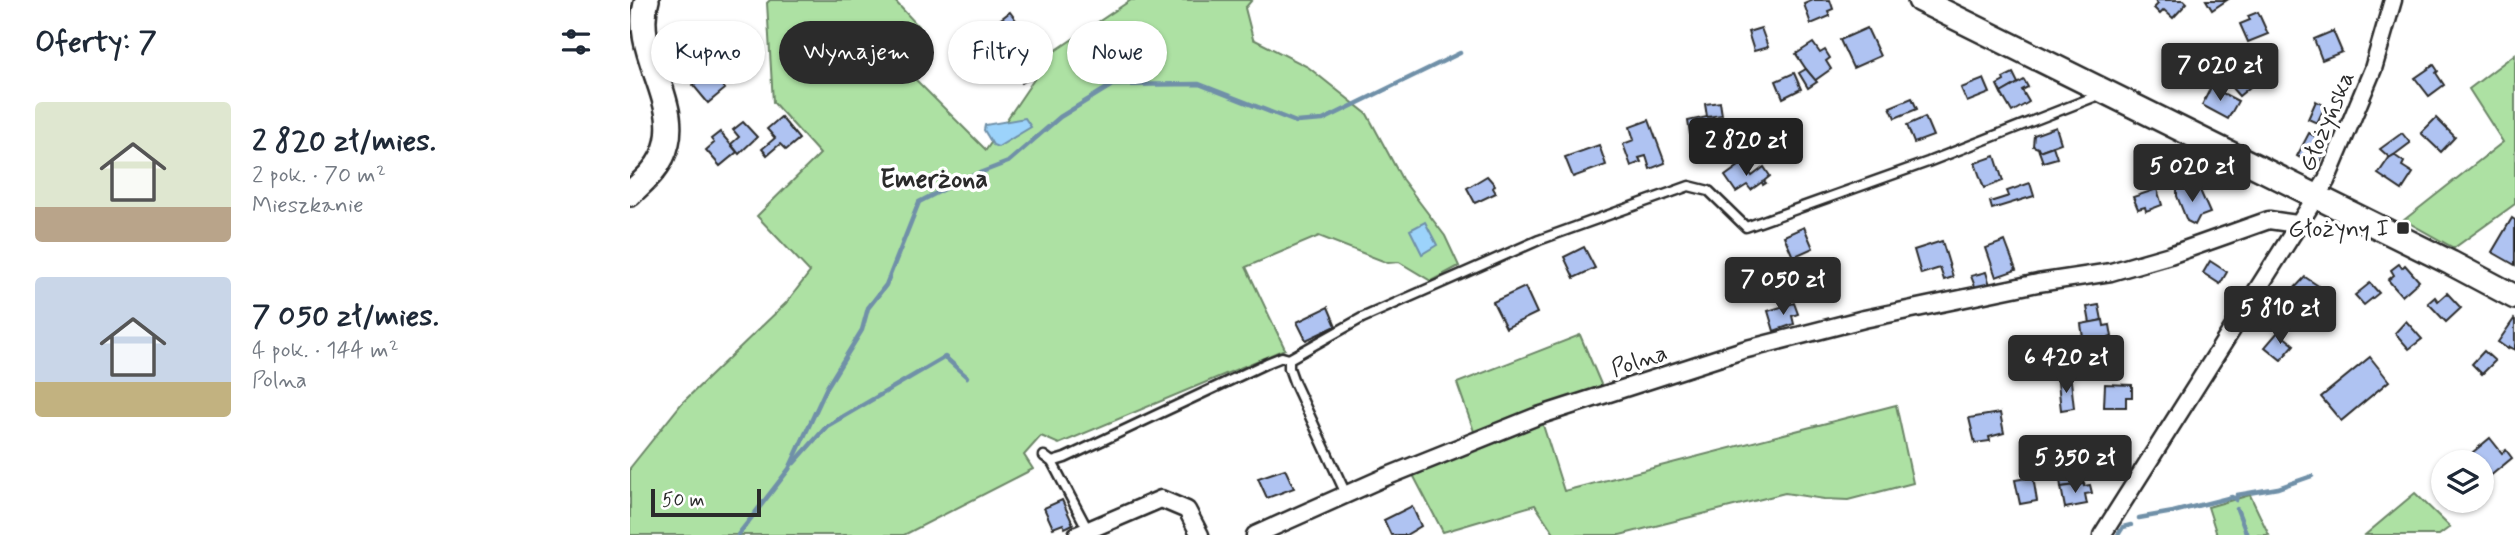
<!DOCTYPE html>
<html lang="pl">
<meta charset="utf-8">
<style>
body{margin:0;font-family:Mynerve,sans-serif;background:#f6f6f7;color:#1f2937;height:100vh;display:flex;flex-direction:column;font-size:26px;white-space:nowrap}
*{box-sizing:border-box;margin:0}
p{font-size:23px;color:#747a83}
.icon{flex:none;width:38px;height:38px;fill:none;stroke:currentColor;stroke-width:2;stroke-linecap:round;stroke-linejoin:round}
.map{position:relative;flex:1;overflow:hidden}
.sheet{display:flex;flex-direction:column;background:#fff;width:630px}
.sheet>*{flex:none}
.guide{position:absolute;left:21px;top:21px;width:665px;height:63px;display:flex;gap:14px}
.buttons{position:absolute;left:1801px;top:450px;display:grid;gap:14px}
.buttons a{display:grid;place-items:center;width:63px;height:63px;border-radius:50%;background:#fff;box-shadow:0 2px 5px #0004;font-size:35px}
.scale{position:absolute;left:21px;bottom:18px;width:110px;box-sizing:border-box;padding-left:7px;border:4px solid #2b2b2b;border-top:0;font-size:19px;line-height:24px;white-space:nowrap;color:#2b2b2b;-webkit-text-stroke:5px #fff;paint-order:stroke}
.price{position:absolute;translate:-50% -60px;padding:0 16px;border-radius:7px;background:#2b2b2b;color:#fff;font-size:23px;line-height:46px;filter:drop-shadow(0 2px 4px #0008)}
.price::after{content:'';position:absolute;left:50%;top:42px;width:21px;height:16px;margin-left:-10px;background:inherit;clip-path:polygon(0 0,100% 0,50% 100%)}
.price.current{background:#222;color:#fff}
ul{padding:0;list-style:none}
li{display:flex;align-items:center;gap:21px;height:175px;padding:0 35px}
li span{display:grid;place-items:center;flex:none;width:196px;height:140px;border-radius:7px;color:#555}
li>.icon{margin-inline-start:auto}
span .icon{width:84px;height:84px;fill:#fffc;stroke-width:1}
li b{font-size:30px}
h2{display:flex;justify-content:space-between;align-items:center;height:84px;padding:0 35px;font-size:30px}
.pill{padding:0 24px;border-radius:32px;background:#fff;box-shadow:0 2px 5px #0004;font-size:24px;line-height:63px}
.pill.current{background:#2b2b2b;color:#fff}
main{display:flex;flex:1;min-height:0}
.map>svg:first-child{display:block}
.green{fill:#ade1a3;stroke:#6c8667;stroke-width:2}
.water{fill:#9cd3fb;stroke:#6f90a8;stroke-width:2}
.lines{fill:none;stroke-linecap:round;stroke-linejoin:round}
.stream{stroke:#6f90a8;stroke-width:4.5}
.building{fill:#afc3f2;stroke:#2b2b2b;stroke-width:2}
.lane-casing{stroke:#2b2b2b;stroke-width:13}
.street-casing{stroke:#2b2b2b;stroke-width:21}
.secondary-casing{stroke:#2b2b2b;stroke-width:28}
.lane{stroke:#fff;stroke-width:8}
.street{stroke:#fff;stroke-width:16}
.secondary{stroke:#fff;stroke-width:23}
.poi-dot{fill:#2b2b2b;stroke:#fff;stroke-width:2.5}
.labels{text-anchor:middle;stroke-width:7;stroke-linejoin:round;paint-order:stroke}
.street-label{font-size:24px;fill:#2b2b2b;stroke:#fff}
.poi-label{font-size:24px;fill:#2b2b2b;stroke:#fff;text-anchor:end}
.neighbourhood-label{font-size:26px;font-weight:bold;fill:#2b2b2b;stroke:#fff}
</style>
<main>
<section class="sheet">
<h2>Oferty: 7<svg class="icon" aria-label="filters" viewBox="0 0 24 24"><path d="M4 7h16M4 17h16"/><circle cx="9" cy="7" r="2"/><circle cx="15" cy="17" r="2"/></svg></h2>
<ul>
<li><span style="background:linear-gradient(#dfe7d0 75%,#b9a48a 0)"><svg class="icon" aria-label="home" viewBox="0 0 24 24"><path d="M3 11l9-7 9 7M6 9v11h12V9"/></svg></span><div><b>2 820 zł/mies.</b><p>2 pok. · 70 m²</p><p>Mieszkanie</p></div></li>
<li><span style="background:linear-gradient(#c9d6e8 75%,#c2b280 0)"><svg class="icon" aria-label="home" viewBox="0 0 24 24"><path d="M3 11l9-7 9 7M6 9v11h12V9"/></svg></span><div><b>7 050 zł/mies.</b><p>4 pok. · 144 m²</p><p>Polna</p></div></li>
</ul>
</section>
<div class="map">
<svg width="1885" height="535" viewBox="0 0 1885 535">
<rect width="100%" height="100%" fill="#fff"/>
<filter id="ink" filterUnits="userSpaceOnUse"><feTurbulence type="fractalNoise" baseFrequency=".0143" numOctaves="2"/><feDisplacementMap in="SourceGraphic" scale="14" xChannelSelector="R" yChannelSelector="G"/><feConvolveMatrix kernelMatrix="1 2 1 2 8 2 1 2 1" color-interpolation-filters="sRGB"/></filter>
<g filter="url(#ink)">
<g class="green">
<path d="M140,0h124l27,29 -7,49 72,72 66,-97 79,-53h121l-7,8 8,31 55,28 59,47 35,65 43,57 14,30 -28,15 -32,-19 -11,1 -69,-27 -73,31 39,82 -226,95 -18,-8 -17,19 9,14 -129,66h-274v-67l52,-65 104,-100 24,-31 -53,-56 63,-62 -47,-52 -6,-99z"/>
<path d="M1885,54v150l-61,44 -50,-28 99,-78 -34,-53z"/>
<path d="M950,335l23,54 -127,48 -19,-54z"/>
<path d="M1266,405l17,78 -65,17 -24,-1 -39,-6 -165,42h-65l-20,-30 -92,27 -32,-61 131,-49 22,69z"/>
<path d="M1785,493l35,34 -11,8h-74z"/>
<path d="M1620,495l19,40h-52l-9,-28z"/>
</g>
<g class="water">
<path d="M395,118l6,9 -33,20 -5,-2 -9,-15 1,-5z"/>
<path d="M795,222l12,23 -15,9 -12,-24z"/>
</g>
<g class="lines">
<g class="stream">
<path d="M164,463l33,-37 118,-69 22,20"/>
<path d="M1607,509l10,26"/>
<path d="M1509,518l34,-6 59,-15 4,3 1,-5 41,-7 34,-12"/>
<path d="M108,535l51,-66 38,-82 35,-57 6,-22 18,-23 33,-83 45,-23 44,-17 52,-45 52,-32 87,-1 97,38 27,-2 137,-67"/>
<path d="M1488,535l5,-8 8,-2"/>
</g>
</g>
<g class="building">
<path d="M1183,0h17l3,9 -5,2 2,5 -19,8 -7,-20z"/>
<path d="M1524,0h30l3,3 -14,15 -9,-8 -4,4 -6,-6 4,-4z"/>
<path d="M1576,0h21l-15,10z"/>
<path d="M380,12l20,27 -11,9 -12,-15 -6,4 -8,-12z"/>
<path d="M1628,12l10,22 -20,8 -8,-18 10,-4 -2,-4z"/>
<path d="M1131,28l7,19 -14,4 -6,-19z"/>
<path d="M1237,28l13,28 -27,12 -13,-28z"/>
<path d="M1703,31l9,21 -20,8 -8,-21z"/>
<path d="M1183,43l7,10 5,-3 5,8 -4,3 5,8 -17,12 -18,-27z"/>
<path d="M97,58l6,8 -13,10 3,4 -3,3 -10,-11z"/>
<path d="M1804,65l4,6 -2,2 8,12 -15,11 -14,-18z"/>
<path d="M400,67l5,8 -13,8 -5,-8z"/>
<path d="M1176,69l11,13 -9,6 -9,-15z"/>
<path d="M80,72l15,17 -17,14 -15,-18z"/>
<path d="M1164,73l7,16 -18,9 -7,-17z"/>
<path d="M1383,73l5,10 -17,10 -4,-8 7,-4 -1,-3z"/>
<path d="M1618,75l7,8 -16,13 -7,-8z"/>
<path d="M1354,79l6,14 -23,9 -6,-14z"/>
<path d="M1394,80l4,7 -6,3 7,12 -17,10 -11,-19z"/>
<path d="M1581,87l27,14 -10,18 -26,-14z"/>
<path d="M1282,98l5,11 -22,9 -5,-11z"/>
<path d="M1686,101l9,5 -8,17 -9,-4z"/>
<path d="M1090,102l2,13 -15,2 -2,-13z"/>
<path d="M151,117l18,22 -13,11 -6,-6 -13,11 -5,-6 13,-11 -8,-9z"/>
<path d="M1077,117h6l4,24 -19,3 -2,-12 -6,2 -2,-13z"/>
<path d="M1295,117l8,19 -19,7 -7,-18z"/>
<path d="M1806,118l19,19 -14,15 -20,-19z"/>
<path d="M1019,120l16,43 -15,6 -4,-13 -7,2 2,4 -10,4 -8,-22 11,-4 -4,-13z"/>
<path d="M113,122l14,15 -18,17 -8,-10 8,-7 -6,-7z"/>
<path d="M1426,127l5,16 -22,8 -1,-3 -5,-2 1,-11z"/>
<path d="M90,132l17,20 -17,14 -14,-16 8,-7 -3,-4z"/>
<path d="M1679,133l15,8 -2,4 5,3 -10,19 -20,-11z"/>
<path d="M1772,133l8,10 -20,15 -10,-9z"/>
<path d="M969,145l7,20 -33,12 -8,-20z"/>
<path d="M1423,146l4,12 -14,4 -4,-11z"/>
<path d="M1764,155l10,7 -2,4 11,7 -11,17 -24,-16 11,-16z"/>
<path d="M1365,156l8,25 -19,7 -9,-25z"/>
<path d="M1113,163l9,13 12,-9 6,9 -6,5 2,2 -3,2 -1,-3 -11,8 -4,-5 -11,7 -11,-16z"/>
<path d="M857,176l8,9 -2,3 3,5 -21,10 -8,-15z"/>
<path d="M1400,183l4,13 -42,13 -2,-7 19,-6 -2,-5z"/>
<path d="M1556,186l2,6 11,-4 11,25 -11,4 -4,8 -8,-4 -10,-25v-7z"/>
<path d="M1527,189l5,16 -16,6 -1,-4 -7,2 -5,-12z"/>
<path d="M1882,218l3,2v45l-23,-13z"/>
<path d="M1174,227l9,21 -20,9 -9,-21z"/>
<path d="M1312,241l11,36 -9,3 -4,-12 -19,6 -7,-24z"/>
<path d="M1375,241l11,29 -20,7 -10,-29z"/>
<path d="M954,247l11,21 -21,10 -10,-21z"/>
<path d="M1580,261l17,11 -7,12 -17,-11z"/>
<path d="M1769,264l3,4 3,-3 14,16 -17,15 -14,-16 6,-5 -3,-5z"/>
<path d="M1356,272l4,13 -14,4 -5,-13z"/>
<path d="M1190,276l5,16 -12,4 -6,-16z"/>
<path d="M1675,277l18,12 -13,19 -21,-14z"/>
<path d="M1740,283l9,10 -15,12 -9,-10z"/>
<path d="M895,287l12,26 -31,15 -13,-26z"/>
<path d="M1817,293l14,15 -15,14 -18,-19 7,-6 3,4z"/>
<path d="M1659,294l19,12 -5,7 -18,-12z"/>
<path d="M1164,303l4,11 -6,2 2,8 -20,7 -6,-20z"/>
<path d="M1469,305l3,15 -12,3 -3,-16z"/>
<path d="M698,307l8,19 -30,14 -9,-18z"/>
<path d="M1884,319l1,1v30l-6,-3 -1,2 -10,-7z"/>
<path d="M1473,320l1,6 6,-1 2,12 -5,1v3l-23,4 -3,-21z"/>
<path d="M1776,321l16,18 -13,10 -14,-16z"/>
<path d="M1648,332l16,13 -13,15 -16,-13z"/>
<path d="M1854,351l11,10 -13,13 -10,-10z"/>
<path d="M1740,357l19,24 -48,40 -20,-24z"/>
<path d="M1441,381l3,27 -13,2 -3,-28z"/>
<path d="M1475,384l27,1v12h-6v10h-22z"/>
<path d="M1370,413l4,20 -15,4 1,4 -15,2 -6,-25z"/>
<path d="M1860,438l12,15 4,-3 6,8 -29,24 -1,-20h-21z"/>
<path d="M655,469l9,19 -27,10 -9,-20z"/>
<path d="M1452,476l2,8 -23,3 -1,-8z"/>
<path d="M1403,477l4,24 -17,3 -5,-24z"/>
<path d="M1454,484v2l6,-1 2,8 -7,1 2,10 -22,4 -4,-21z"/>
<path d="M432,500l11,24 -8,4 -2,-4 -10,4 -9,-20z"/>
<path d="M782,506l9,20 -15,9h-15l-7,-15z"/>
</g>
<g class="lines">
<defs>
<g id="lane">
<path d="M414,456l8,6 13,-4 202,-95 15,-6 7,2"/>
<path d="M422,462l36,68"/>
<path d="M716,494l-52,-112 -5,-14v-9l73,-41 177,-78 150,-54 20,5 37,36 182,-65 171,-67"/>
</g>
<g id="street">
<path d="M447,535l84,-36 26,11 13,25"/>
<path d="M625,535l128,-57 152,-61 208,-67 121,-31 174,-36 73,-11 59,-17 99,-35 28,4"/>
<path d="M1472,535l224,-354 47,-112 20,-69"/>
</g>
<g id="secondary">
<path d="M1290,0l531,263 64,34"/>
<path d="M0,194c12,-12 25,-22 32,-37 26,-52 -32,-103 -15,-157"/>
</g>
</defs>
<use href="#lane" class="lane-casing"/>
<use href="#street" class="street-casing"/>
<use href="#secondary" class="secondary-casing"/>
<use href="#lane" class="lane"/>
<use href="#street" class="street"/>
<use href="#secondary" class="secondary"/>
</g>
</g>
<rect class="poi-dot" x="1766" y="221" width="14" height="14" rx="3.5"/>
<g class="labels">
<g class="street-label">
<text transform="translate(1696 121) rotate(-67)" y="8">Głożyńska</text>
<text transform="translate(1009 360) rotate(-18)" y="8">Polna</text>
</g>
<g class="poi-label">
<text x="1759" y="236">Głożyny I</text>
</g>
<g class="neighbourhood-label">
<text x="304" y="187">Emerżona</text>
</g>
</g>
</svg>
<div class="buttons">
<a><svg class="icon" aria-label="layers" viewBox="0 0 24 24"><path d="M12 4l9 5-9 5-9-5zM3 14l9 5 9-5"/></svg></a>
</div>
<div class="scale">50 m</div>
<b class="price" style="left:1590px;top:103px">7 020 zł</b>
<b class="price current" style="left:1116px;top:178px">2 820 zł</b>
<b class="price" style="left:1562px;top:204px">5 020 zł</b>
<b class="price" style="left:1153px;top:317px">7 050 zł</b>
<b class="price" style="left:1650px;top:346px">5 810 zł</b>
<b class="price" style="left:1436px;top:395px">6 420 zł</b>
<b class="price" style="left:1445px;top:495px">5 350 zł</b>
<div class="guide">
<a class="pill">Kupno</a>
<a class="pill current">Wynajem</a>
<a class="pill">Filtry</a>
<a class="pill">Nowe</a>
</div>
</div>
</main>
